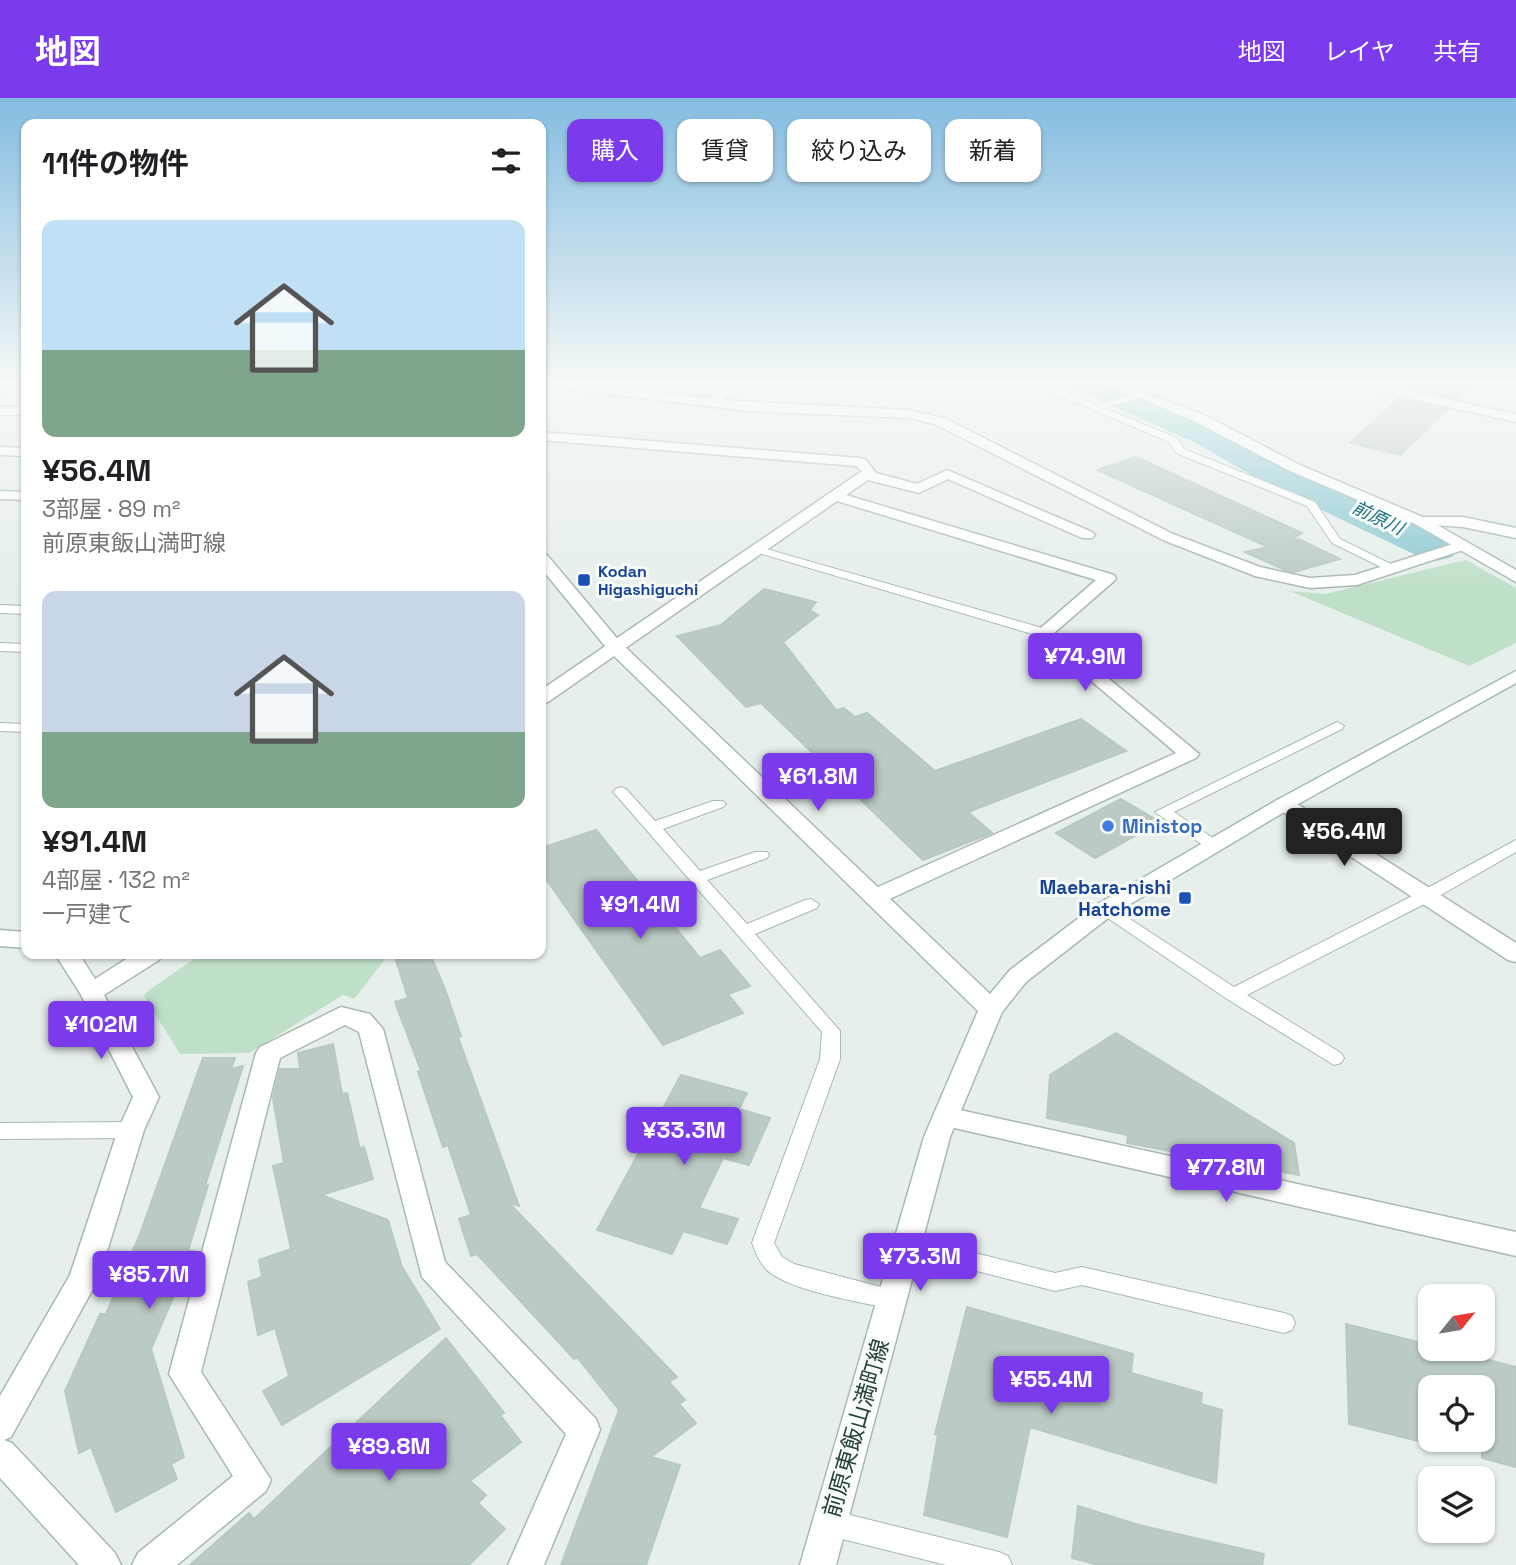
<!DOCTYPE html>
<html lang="ja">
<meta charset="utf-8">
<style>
body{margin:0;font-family:"Space Grotesk","Noto Sans JP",sans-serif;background:#f2f2f2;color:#202124;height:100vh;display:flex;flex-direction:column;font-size:26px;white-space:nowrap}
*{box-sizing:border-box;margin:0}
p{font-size:23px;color:#757577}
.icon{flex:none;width:38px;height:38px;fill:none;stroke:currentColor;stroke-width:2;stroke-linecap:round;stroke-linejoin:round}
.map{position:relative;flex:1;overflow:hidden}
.drawer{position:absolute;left:21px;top:21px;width:525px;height:840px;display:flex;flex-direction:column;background:#fff;border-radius:14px;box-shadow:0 2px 5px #0004}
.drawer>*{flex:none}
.banner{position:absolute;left:567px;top:21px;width:665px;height:63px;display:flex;gap:14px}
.needle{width:46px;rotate:60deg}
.fabs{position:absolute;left:1418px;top:1186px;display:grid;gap:14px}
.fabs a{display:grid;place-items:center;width:77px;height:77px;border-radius:14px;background:#fff;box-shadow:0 2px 5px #0004;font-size:35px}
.price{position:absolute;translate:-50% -60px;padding:0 16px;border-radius:7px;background:#7c3aed;color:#fff;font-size:23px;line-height:46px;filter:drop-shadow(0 2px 4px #0008)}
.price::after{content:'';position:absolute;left:50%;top:42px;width:21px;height:16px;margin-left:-10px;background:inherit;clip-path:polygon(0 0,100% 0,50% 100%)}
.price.current{background:#222;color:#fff}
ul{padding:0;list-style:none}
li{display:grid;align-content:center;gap:14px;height:371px;padding:0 21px}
li span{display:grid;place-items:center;height:217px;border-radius:14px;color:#555}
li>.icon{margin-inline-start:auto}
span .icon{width:126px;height:126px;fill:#fffc;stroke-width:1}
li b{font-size:30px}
h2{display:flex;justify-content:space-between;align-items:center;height:84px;padding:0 21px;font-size:30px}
.tag{padding:0 24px;border-radius:14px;background:#fff;box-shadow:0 2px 5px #0004;font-size:24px;line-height:63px}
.tag.current{background:#7c3aed;color:#fff}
header{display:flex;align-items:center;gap:42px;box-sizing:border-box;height:98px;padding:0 35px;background:#7c3aed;color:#fff}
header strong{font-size:33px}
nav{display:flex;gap:38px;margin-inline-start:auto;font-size:24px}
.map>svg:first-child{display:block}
.green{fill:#bfe0c8}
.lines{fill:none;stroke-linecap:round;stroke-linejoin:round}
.river{fill:#8ec9d4;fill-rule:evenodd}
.building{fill:#bbcac4;stroke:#b8c9c2;stroke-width:2}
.lane-casing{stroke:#a8b8b2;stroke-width:2}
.street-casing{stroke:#a8b8b2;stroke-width:3}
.secondary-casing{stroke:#a4bbb3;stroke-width:3}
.lane{fill:#fff;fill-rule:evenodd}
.street{fill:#fff;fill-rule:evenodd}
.secondary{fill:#fff;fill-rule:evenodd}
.transit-dot{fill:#1a4fb4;stroke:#f7fbf9;stroke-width:2.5}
.shop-dot{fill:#3f7fe0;stroke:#f7fbf9;stroke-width:2.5}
.labels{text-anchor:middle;stroke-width:6;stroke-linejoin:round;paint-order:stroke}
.far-transit-label{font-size:16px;font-weight:bold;fill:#164399;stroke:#f7fbf9;text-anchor:start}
.far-water-label{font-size:18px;font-style:italic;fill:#1c6f80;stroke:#f7fbf9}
.shop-label{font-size:19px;font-weight:bold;fill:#366cbe;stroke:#f7fbf9;text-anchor:start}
.transit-label{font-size:19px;font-weight:bold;fill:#164399;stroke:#f7fbf9;text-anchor:end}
.near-street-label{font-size:23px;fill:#24423a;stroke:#f7fbf9}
</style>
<header>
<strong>地図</strong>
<nav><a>地図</a><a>レイヤ</a><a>共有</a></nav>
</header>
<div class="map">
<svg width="1516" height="1467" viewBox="0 0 1516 1467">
<rect width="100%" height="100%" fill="#e6efeb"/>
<g class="green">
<path d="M1466,462l50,28v55l-47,23 -179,-75 35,3z"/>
<path d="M201,856h188l-35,45 -11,-4 -94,58 -69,1 -36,-58 4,-5z"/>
</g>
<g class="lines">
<path class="river" d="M1073,285h48l101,43 73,39 157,72 7,10 -7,10 -16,4 -16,-4 -155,-74 -71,-41 -116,-51z"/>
</g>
<g class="building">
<path d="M1416,285h58l-16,16 -48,-11z"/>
<path d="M1398,301l49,10 -46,46 -51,-12z"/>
<path d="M1136,359l166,76 -14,9 11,-3 41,20 -46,13 -9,-2 -40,-18 23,-5 -171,-77z"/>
<path d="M764,491l52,13 -6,8 8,5 -35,27 53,68 8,-2 11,9 12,-4 68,58 146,-52 45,32 -158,61 24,21 -69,27 -162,-157 -15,4 -69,-71 44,-11z"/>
<path d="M1121,701l39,23 -65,36 -39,-25z"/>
<path d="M596,732l104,128 20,-8 30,36 -22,8 15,19 -80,32 -122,-173v-24z"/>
<path d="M394,856h36l15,35 16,47 -3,1 61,169 -11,-4 169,175 -8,5 16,18 -6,4 17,19 -45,34 29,8 -34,100h-85l58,-155 -42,-53 -3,2 -97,-105 -6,2 -12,-37 12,-4 -23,-70 -5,2 -25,-75 3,-1 -26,-69 13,-4z"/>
<path d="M1116,935l178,110 5,32 -172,-32 1,-8 -81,-17 3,-43z"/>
<path d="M333,946l9,50 5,-1 13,56 4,-2 9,32 -52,16 67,25 14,47 38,62 -158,96 -19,-34 26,-15 -14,-48 -17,7 -10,-53 14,-5 -3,-17 32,-11 -18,-83 11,-3 -11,-65 7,-29h20l-2,-16z"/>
<path d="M203,960h32l-4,11 12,-3 -38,120 3,-1 -20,66h5l-42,98 33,108 -13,7 6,15 -61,33 -25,-65 -12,6 -14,-62 35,-77h6l34,-80z"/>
<path d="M681,977l66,18 -8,16 31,9 -21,47 -26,-7 -24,50 39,11 -11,25 -44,-13 -11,23 -75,-24z"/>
<path d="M967,1209l166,47 -2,19 71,20 -1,11 21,6 -6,73 -186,-56 -23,110 -83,-22 14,-80 -3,-1z"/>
<path d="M1346,1226l84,21v4h16l70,18v100l-34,-9v-70h-52v56l-81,-20z"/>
<path d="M446,1240l58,75 -4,2 21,27 -51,39 16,14 -8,8 27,26 -36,36h-279l59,-52 5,6z"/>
<path d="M1078,1408l61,19 125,29 -2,11h-163l-27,-7z"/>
</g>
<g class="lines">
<defs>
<g id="lane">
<path d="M1030,285h12l54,22 48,-12v4l-40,11 73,30 7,11 131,53 25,37 59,29 -6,4 -4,-1 -57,-28 -25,-37 -131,-53 -7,-11z"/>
<path d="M756,448l293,84 1,3 -1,3h-10l-287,-85 -2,-2z"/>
<path d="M0,507l26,1v8l-26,-1z"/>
<path d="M0,545l26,1v8l-26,-1z"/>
<path d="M1337,624l7,4 -2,3 -168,83 45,30 2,3 -2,3h-12l-52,-36z"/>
<path d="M0,625l26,1v8l-26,-1z"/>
<path d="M621,689l5,2 29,32 58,-20h10l3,3 -3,3 -60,22 37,42 55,-19h12l2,3 -2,3 -60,22 40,44 58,-24 6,-1 8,5 -2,4 -62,26 85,97v28l-66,184 8,14 12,7 106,28 3,7 -3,7 -8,3c-31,-7 -101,-18 -124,-38 -8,-7 -12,-18 -16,-28l68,-184 2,-27 -206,-237 -3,-3 3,-3z"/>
<path d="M1516,742v12l-82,47 -187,96 94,58 3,5 -3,5 -7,2 -107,-66 -131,-89 8,-5 6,1 124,81 188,-96z"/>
<path d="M131,1024l7,3 3,5 -3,5 -7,3 -131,1v-16z"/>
<path d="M907,1138l148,37 27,-6 202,46 8,3 3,7 -3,7 -8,3 -202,-48 -27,6 -156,-40 -3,-6 3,-6z"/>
<path d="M830,1412l169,42 9,4 4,9h-66l-116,-29 -9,-4 -4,-9 4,-9z"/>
</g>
<g id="street">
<path d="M4,285h13l-17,12v-10z"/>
<path d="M545,285h33l129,15 26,-15h14l-25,17 187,10 35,8 229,116 87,33 50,11 45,-3 101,-32h10l3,3 -3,3 -109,36 -47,3 -55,-12 -92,-36 -228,-116 -26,-6 -162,-7 -196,-24z"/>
<path d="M1351,285h21l144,31v8l-159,-35z"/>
<path d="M541,334l319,26 5,1 11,14 41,11 30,-14 145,62 3,3 -3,3h-10l-134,-59 -29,14 -51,-13 -22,15 268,80 2,3 -2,3 -60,52 145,121 -3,4 -313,144h-16l-3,-5 3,-5 309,-139 -141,-120 61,-53 -259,-79 -289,201 -7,1v-13l321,-219 -6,-5 -315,-26z"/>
<path d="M0,349l26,1v8l-26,-1z"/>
<path d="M0,393l26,1v8l-26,-1z"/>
<path d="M1420,419h43l53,11v10l-53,-11 -48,-3 -2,-3 2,-3z"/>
<path d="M1284,700l7,2 225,143v19l-8,-2 -231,-152 -3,-4 3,-4z"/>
<path d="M0,832l26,2v16l-26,-2z"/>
<path d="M55,856h24l16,25 39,-25h29l-4,6 -55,35 55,102 -15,33 -45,148 -88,159 -7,3 8,3 103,110 6,12h-42l-79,-87v-82l70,-121 48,-145 15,-33 -53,-104z"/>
<path d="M341,909l29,7 13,15 62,233 151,157 4,11 -56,135h-36l58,-131 -144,-157 -63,-245 -14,-7 -65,33 -79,314 70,108 -5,11 -89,74h-45l6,-12 95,-77 -64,-102 87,-321 4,-6z"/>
<path d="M946,1009l570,125v24l-579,-132 -4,-7 4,-7z"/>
</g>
<g id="secondary">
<path d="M1104,285h16l84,32 96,50 125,53 91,52v12l-101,-58 -125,-53 -96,-50z"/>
<rect x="0" y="309" width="26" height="8"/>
<path d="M541,455l6,2 74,88 369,351 20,-24 86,-65 181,-105 239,-129v12l-225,125 -179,107 -86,67 -24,30 -52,125 -114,428h-36l124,-428 54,-126 -369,-360 -68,-83z"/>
</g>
</defs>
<use href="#lane" class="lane-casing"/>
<use href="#street" class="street-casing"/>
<use href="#secondary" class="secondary-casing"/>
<use href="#lane" class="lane"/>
<use href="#street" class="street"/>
<use href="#secondary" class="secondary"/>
</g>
<linearGradient id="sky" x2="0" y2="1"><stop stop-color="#84bce0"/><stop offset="0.58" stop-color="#f4f8f6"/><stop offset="1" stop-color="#f4f8f6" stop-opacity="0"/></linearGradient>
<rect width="1516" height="490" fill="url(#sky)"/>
<g class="transit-dot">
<rect x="577" y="475" width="14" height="14" rx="3.5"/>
<rect x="1178" y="793" width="14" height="14" rx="3.5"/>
</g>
<circle class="shop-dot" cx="1108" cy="728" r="7"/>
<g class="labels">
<g class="far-transit-label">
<text x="598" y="479">Kodan<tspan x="598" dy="18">Higashiguchi</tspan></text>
</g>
<g class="far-water-label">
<text transform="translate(1378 420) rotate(26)" y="6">前原川</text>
</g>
<g class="shop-label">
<text x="1122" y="735">Ministop</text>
</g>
<g class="transit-label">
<text x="1171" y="796">Maebara-nishi<tspan x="1171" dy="22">Hatchome</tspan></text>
</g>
<g class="near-street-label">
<text transform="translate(856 1330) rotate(-74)" y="8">前原東飯山満町線</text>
</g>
</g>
</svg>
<div class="fabs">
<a><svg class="needle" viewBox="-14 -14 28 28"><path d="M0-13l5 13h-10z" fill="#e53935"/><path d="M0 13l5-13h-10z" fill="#757577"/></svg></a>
<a><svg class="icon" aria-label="locate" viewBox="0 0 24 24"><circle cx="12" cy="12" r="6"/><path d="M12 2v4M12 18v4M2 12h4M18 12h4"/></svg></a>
<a><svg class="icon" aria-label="layers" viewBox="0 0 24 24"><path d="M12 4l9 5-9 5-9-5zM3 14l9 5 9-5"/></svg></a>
</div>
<b class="price" style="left:1085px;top:595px">¥74.9M</b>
<b class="price" style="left:818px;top:715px">¥61.8M</b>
<b class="price current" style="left:1344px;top:770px">¥56.4M</b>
<b class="price" style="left:640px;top:843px">¥91.4M</b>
<b class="price" style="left:101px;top:963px">¥102M</b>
<b class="price" style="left:684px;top:1069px">¥33.3M</b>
<b class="price" style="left:1226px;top:1106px">¥77.8M</b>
<b class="price" style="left:920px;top:1195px">¥73.3M</b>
<b class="price" style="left:149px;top:1213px">¥85.7M</b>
<b class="price" style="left:1051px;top:1318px">¥55.4M</b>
<b class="price" style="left:389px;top:1385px">¥89.8M</b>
<div class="banner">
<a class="tag current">購入</a>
<a class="tag">賃貸</a>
<a class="tag">絞り込み</a>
<a class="tag">新着</a>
</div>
<section class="drawer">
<h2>11件の物件<svg class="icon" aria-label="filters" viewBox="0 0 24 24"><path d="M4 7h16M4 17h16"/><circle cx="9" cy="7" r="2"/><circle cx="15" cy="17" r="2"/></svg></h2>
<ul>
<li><span style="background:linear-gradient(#bfe0f5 60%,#7fa58c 0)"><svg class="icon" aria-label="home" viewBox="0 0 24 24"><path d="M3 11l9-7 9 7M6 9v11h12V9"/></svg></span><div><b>¥56.4M</b><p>3部屋 · 89 m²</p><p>前原東飯山満町線</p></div></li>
<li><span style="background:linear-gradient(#c9d6e8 65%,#7fa58c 0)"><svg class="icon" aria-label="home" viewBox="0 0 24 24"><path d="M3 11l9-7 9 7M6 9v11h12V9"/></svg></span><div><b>¥91.4M</b><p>4部屋 · 132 m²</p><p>一戸建て</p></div></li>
</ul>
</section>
</div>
